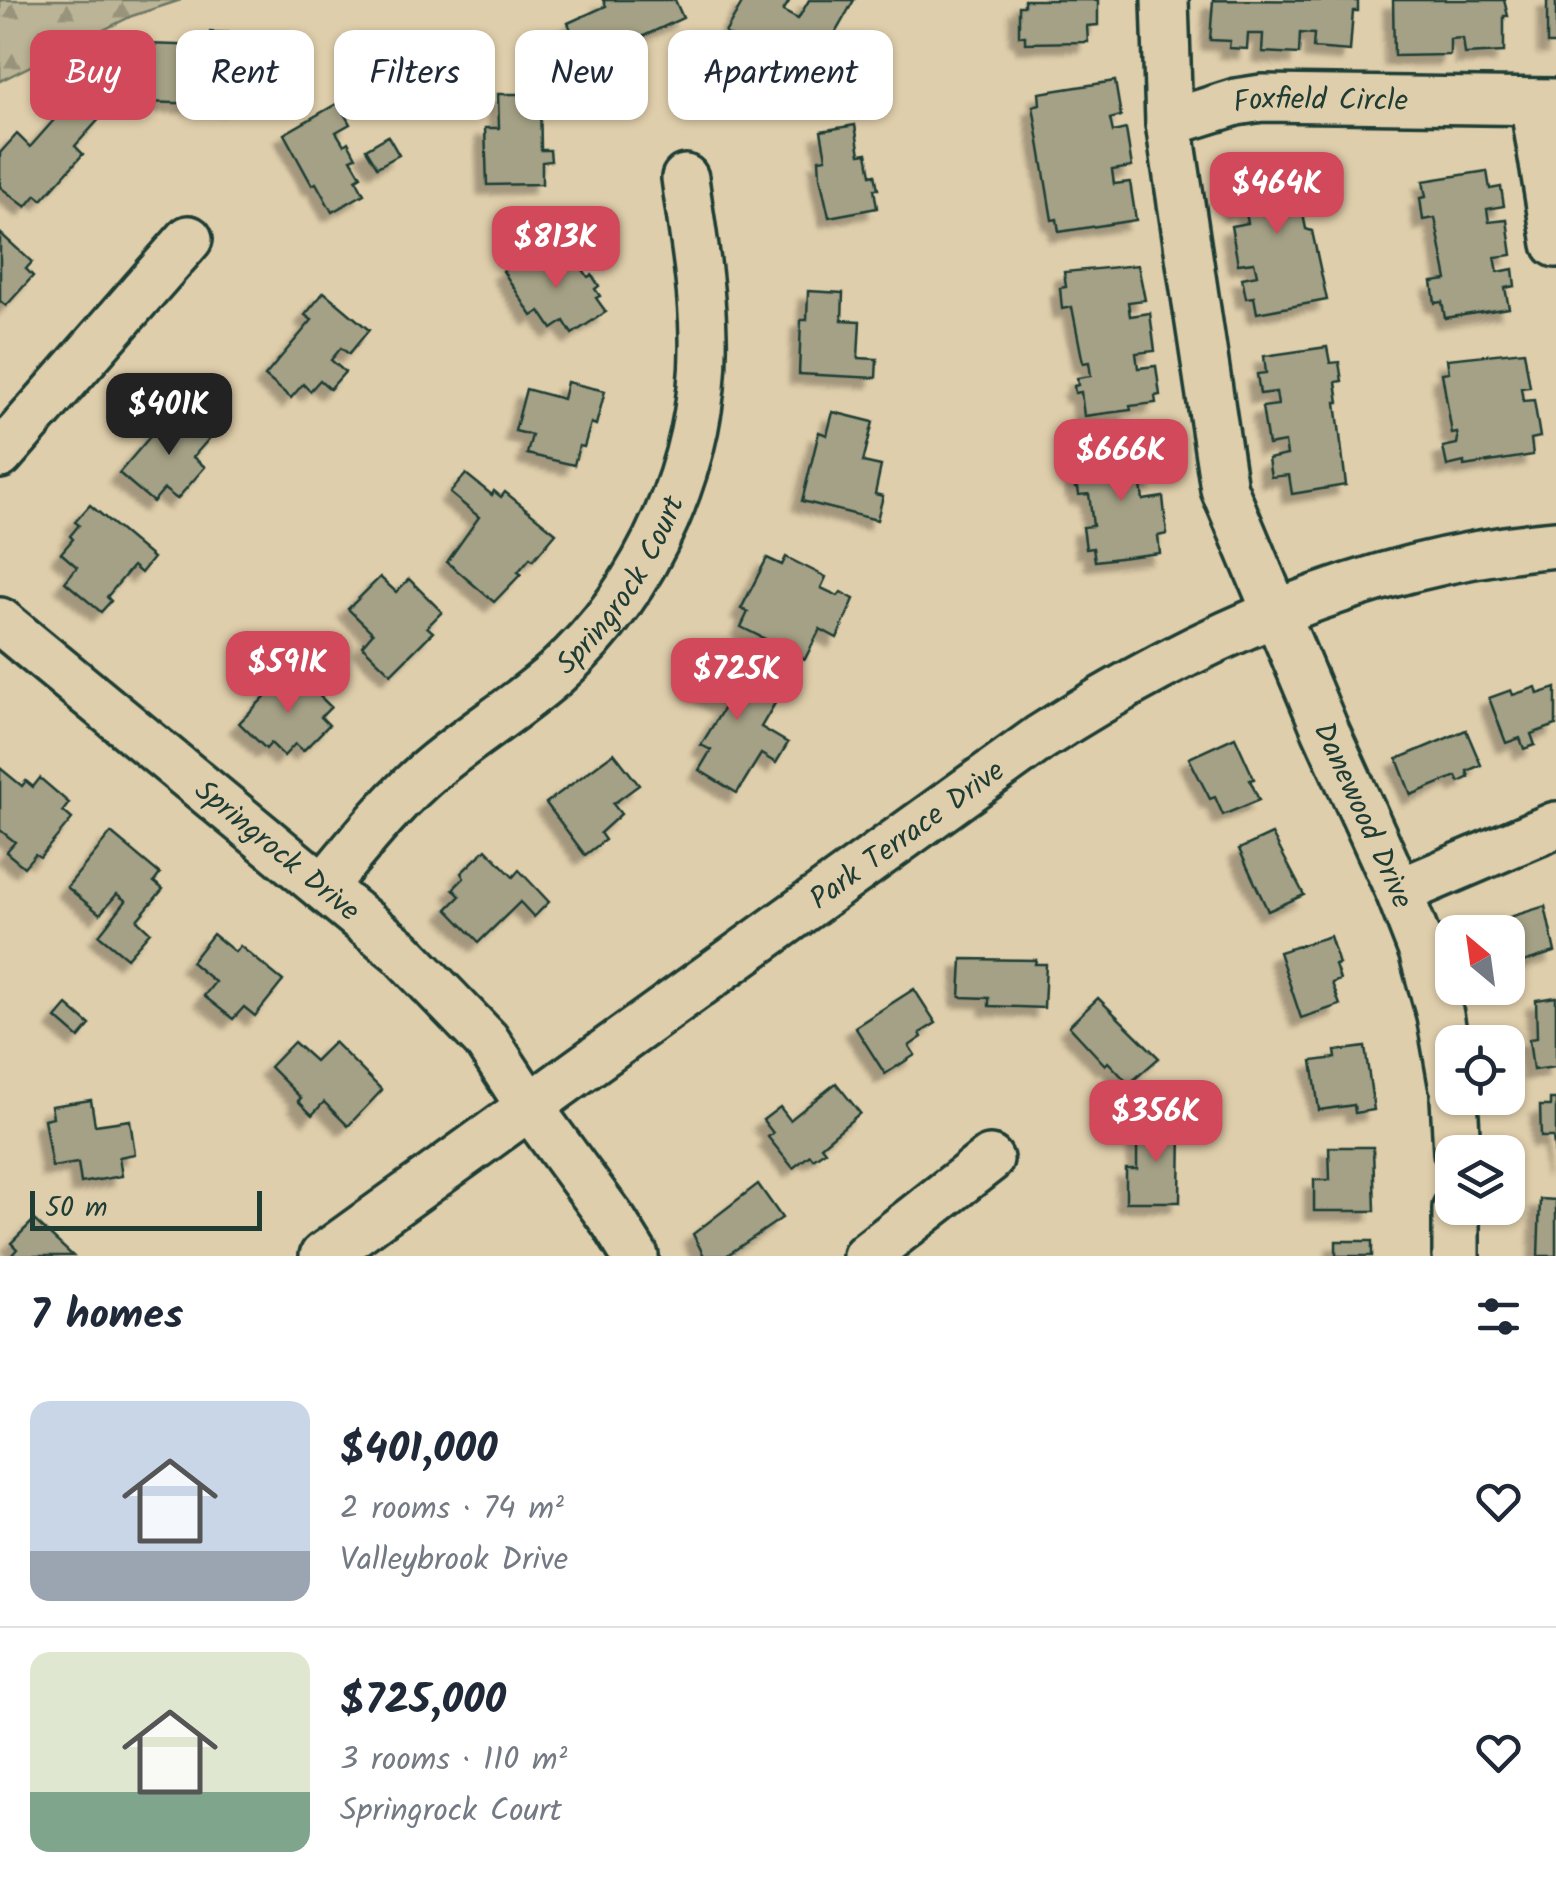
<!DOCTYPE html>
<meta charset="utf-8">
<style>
body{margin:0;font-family:Kalam,sans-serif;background:#f2f2f3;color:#1f2937;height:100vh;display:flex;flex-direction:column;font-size:38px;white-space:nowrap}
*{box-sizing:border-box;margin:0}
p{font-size:32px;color:#747a83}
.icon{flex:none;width:55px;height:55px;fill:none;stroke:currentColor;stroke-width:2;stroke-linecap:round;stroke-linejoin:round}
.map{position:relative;height:1256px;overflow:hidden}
.sheet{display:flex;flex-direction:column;background:#fff;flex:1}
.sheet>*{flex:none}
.top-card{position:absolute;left:30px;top:30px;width:1000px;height:90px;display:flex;gap:20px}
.needle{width:65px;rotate:331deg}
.controls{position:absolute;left:1435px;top:915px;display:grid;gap:20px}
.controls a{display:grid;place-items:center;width:90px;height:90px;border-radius:20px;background:#fff;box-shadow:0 2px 8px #0004;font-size:50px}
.scale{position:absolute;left:30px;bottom:25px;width:232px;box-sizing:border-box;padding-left:10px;border:5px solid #1f3d34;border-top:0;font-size:28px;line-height:35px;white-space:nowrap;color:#1f3d34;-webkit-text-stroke:8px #dfceab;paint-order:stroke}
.price{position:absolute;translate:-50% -85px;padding:0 22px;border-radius:20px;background:#d1495b;color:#fff;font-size:32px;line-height:65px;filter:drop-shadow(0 2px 5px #0008)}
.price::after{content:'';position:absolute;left:50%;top:60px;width:30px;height:22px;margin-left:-15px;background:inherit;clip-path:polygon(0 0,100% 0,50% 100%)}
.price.active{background:#222;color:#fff}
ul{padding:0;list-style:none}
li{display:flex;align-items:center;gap:30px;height:250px;padding:0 30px}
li+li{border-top:2px solid #e0e1e3}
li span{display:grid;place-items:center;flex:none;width:280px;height:200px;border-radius:20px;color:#555}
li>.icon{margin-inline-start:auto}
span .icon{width:120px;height:120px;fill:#fffc;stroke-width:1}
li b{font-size:42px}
h2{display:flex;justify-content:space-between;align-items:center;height:120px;padding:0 30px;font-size:42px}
.pill{padding:0 35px;border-radius:20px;background:#fff;box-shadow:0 2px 8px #0004;font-size:35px;line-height:90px}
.pill.active{background:#d1495b;color:#fff}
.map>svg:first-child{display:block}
.forest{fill:url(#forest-firs);stroke:#6e7865;stroke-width:2.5}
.building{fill:#a4a186;stroke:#1f3d34;stroke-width:2.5;filter:url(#shadow)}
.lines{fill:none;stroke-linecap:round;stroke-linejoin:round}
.minor-casing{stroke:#1f3d34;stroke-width:52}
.minor{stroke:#dfceab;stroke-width:45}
.labels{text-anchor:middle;stroke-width:8;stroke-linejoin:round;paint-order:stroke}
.street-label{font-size:30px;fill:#1f3d34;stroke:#dfceab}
</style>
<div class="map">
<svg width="1556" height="1256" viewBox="0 0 1556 1256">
<defs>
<pattern id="forest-firs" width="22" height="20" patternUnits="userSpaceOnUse" patternTransform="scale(2.5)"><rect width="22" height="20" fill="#bcb496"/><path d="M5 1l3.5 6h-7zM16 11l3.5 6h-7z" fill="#98947b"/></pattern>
<filter id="shadow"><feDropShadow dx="-9" dy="9" stdDeviation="2.5" flood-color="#0004"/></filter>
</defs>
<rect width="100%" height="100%" fill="#dfceab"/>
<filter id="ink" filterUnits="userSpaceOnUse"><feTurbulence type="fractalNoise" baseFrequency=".01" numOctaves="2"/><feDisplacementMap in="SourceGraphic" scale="20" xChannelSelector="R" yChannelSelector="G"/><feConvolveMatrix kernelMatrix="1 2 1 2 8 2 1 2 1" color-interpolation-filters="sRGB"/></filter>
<g filter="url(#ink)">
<path class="forest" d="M0,0h181l-49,16 -132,65z"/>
<g class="building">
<path d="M603,0h72l8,18 -61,28 -3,-7 -37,16 -14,-32 38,-17z"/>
<path d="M744,0h46l-7,11 15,8 11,-19h45l-41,72 -27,-16 -5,8 -56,-31z"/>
<path d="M1024,0h74v25l-11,1 1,16 -63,1v-7h-6v-30h5z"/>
<path d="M1213,0l145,1v10h-5l-3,40 -37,-3 1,-14 -14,-1 -1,21 -37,-2 1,-18h-15l-1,15 -18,-1 1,-7 -20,-1z"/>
<path d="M1393,0h111l4,16h-4v36l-39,2 -2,-16 -13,1v16l-56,1z"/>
<rect x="1547" y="0" width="9" height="44"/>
<path d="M210,32l26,1 -2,72 -90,-3 2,-58 63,2z"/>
<path d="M1115,81l6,35 -11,3 3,13 13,-3 6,38 -20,3 2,14 16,-2 6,38 -77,12 -2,-13 -5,1 -19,-114 7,-2 -1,-11z"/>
<path d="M77,94l25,22 -27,30 8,8 -41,46 -6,-5 -10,12 -26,-20v-34l17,-19 13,13z"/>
<path d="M498,94h42l1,56h9l1,11 -9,1v22l-55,1 -2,-57h14z"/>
<path d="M338,103l12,21 -14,8 8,13 4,-3 8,15 -5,2 10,17 -5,3 8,15 -32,18 -16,-29 -4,2 -28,-51z"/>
<path d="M855,125l5,29 7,-1 4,22 4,-1 3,15h-4l3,19 -48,9 -9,-40 -1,-18 7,-1 -5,-27z"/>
<path d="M388,136l11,19 -22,12 -11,-18z"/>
<path d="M1304,161l2,14 5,-1 3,16 -3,1 2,9 -12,3 5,26 6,2 15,69 -70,13 -3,-16 -8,1 -4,-20 15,-3 -3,-13 -16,2 -7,-38 17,-3 -3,-14 -12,3 -7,-36z"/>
<path d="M1487,171l3,18 11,-2 3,19 -17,3 2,13 18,-2 5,35 -17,2 3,15 15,-3 2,17 -10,2 4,20 -64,10 -3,-16 -7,1 -3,-21 15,-2 -12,-62 -12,2 -3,-22 6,-1 -3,-16z"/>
<path d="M0,233l32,29 -6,7 7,7 -27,30 -6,-5z"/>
<path d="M542,247l15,24 19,-12 12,18 4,-2 7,11 -4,3 5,7 -4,2 10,14 -34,22 -8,-13 -12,8 -12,-18 -8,5 -29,-45z"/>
<path d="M1138,265l7,35 -17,2 2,14 20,-3 5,38 -19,2 2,15 18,-2 4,29 -5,1 1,7 -26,3 1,4 -47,6 -3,-24 -6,1 -1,-7 4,-1 -1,-7 14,-2 -2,-14 -6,1 -11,-56 -10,2 -2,-21 6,-1 -2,-15z"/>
<path d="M808,291l35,2 -1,27 18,1 -2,37 19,1 -1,19 -77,-4 2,-54h6z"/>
<path d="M324,292l45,38 -20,24 -8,-6 -10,12 14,12 -15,17 -10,-9 -10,11 -7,-7 -12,14 -26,-22 47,-56 -7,-5z"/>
<path d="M1327,347l3,16 9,-1 3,19 -6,1 3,20h-3l10,83 -54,9 -3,-19 -18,2 -3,-18 19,-4 -2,-13 -17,3 -6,-38 16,-2 -2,-13 -16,2 -3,-20 9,-1 -2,-17z"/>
<path d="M1524,351l6,36 -9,1 2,13 11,-1 6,37 -9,2 2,16 -69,11v-4l-17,4 -4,-19 14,-3 1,-6 -1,-5 -5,1 -10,-61 7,-1 -2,-13z"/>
<path d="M567,382l38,9 -9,34 -5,-2 -7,24 -5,-1 -5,19 -47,-11 5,-19 -17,-4 11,-42 37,10z"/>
<path d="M186,407l29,25 -22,25 12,10 -28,32 -13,-10 -11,13 -34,-29 41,-48 6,5z"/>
<path d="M833,412l40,10 -10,40 18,4 -6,28 8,2 -6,24 -75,-19 17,-69 8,3z"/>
<path d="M1154,449l4,33 -17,3 2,15 20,-3 4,37 -9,2 2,17 -65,8 -2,-13 -7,1 -3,-22 10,-1 -4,-32 -10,1 -1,-7h-3l-1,-30z"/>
<path d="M466,474l26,21 2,-4 7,6 4,-5 51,41 -23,27 -3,-2 -12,14 3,2 -27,28 -47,-40 32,-45 -29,-24z"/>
<path d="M90,505l63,53 -12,15 -8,-7 -26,31 4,4 -10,11 -36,-30 12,-15 -16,-14 12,-14 -3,-3 9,-11 -4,-3z"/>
<path d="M786,557l40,20 -5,11 17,8 3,-4 13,7 -17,39 -17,-9 -15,30 -64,-32 7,-15 -7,-3 26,-51 15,7z"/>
<path d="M380,577l16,15 13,-13 33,33 -15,15 6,5 -42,42 -29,-28 11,-13 -25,-24z"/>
<path d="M713,652l68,41 -20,34 27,16 -12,20 -15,-9 -24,39 -38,-23 12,-20 -10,-5 24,-39 -32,-20z"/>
<path d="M292,669l39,38 -10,10 8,8 -26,26 -8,-7 -11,12 -13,-13 -5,6 -27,-26z"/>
<path d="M1536,687l2,7 18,-6v37l-25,9 4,11 -11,4 -4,-11 -14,5 -17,-45 22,-8 2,5z"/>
<path d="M1466,730l15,35 -14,6 2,6 -10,5 -3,-6 -45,19 -14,-36z"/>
<path d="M1235,737l19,42 -4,1 9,20 -36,15 -8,-18 -5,2 -21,-41z"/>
<path d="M614,753l25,32 -26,19 8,10 -21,19 5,7 -20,15 -39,-52z"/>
<path d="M0,768l22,18 4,-5 7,6 7,-9 29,25 -6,8 9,8 -32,38 -5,-3 -11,13 -18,-15 9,-10 -15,-12z"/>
<path d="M111,833l49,41 -6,8 9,7 -26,31 13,12 -23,26 -28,-23 27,-34 -9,-7 -17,20 -33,-27z"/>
<path d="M1272,834l32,61 -36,16 -29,-62z"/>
<path d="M486,849l27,28 6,-7 30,32 -15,15 -14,-15 -41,40 -32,-33 13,-13 -7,-7 11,-11 -3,-5z"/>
<path d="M1545,906l10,46 -38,12 -17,-44z"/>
<path d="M213,934l22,18 5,-6 43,35 -28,35 -11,-9 -11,12 -29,-23 11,-14 -24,-20z"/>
<path d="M1330,936l9,28 -4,1 5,15 -8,3 8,22 -39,13 -22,-66z"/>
<path d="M962,959l74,1 -1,4h11l-2,44 -55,-2v-8l-29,-1z"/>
<path d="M914,989l22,34 -16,10 2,4 -13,9 6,9 -30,19 -30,-47z"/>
<path d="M1556,997v70l-23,3 -4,-31 8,-1 -1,-38z"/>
<path d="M1098,998l61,60 -30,26 -21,-22 -3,3 -36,-39z"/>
<path d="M67,1005l23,20 -11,13 -23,-20z"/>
<path d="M294,1042l21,19 19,-19 48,48 -34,36 -24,-24 -12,13 -14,-14 3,-3 -31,-31z"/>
<path d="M1365,1047l9,63 -19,3 -1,-8 -35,5 -7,-49 24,-3 -1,-7z"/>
<path d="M836,1083l24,30 -39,33 4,5 -12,8 -3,-4 -17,13 -25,-31 5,-4 -10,-13 17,-13 10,13z"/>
<path d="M1550,1099h6v68l-3,-30h-12l-1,-31h10z"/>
<path d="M91,1100l4,25 35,-5 5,34 -16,3 3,19 -41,7 -3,-20 -26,4 -8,-48 9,-2 -2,-11z"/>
<path d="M1137,1123l44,1 -1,78h-54v-33h11z"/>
<path d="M1329,1147h44l2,64h-61v-31h16z"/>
<path d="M758,1184l24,34 -56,38h-22l-11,-22z"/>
<path d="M1540,1199l16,1v56h-18z"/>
<path d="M34,1220l39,36h-62l6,-7 -6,-6z"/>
<rect x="1336" y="1241" width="36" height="15"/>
</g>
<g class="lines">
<defs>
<g id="minor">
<path id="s1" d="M1165,0l4,123 55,366 101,240 74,163 23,59 18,64 12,68"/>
<path d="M1533,102l23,142"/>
<path id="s2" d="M1169,123l67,-21 26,-4 294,4"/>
<path d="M0,455l189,-216"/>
<path id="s3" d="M0,621l400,330 86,89 43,66 85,116 21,34"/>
<path id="s4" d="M323,887c36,-43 70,-87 113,-122 39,-32 83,-59 120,-92 93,-84 150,-213 147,-337 -1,-53 -11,-106 -18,-158"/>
<path d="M1399,892l157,-67"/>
<path d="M1454,1098l3,54"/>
<path id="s5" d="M323,1256l717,-518c156,-101 328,-178 516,-194"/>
<path d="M866,1256l124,-97"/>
<path d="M1456,1256v-48"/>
</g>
</defs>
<use href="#minor" class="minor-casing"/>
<use href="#minor" class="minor"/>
</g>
</g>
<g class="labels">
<g class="street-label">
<text dy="10" stroke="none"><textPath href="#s2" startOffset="155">Foxfield Circle</textPath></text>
<text dy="10" stroke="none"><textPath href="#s4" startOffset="428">Springrock Court</textPath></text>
<text dy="10" stroke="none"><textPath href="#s1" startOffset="848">Danewood Drive</textPath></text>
<text dy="10" stroke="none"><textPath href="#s5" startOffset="720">Park Terrace Drive</textPath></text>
<text dy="10" stroke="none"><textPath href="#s3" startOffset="360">Springrock Drive</textPath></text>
</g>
</g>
</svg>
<div class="controls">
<a><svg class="needle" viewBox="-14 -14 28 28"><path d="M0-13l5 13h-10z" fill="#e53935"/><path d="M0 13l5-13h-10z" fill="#747a83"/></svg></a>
<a><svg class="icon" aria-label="locate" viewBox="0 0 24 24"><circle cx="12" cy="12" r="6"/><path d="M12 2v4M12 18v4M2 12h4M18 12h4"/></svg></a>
<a><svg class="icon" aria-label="layers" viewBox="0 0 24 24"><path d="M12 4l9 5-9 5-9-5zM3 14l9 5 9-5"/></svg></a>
</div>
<div class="scale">50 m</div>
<b class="price" style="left:1277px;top:237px">$464K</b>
<b class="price" style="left:556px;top:291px">$813K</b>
<b class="price active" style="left:169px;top:458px">$401K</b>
<b class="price" style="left:1121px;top:504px">$666K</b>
<b class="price" style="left:288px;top:716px">$591K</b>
<b class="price" style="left:737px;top:723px">$725K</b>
<b class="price" style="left:1156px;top:1165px">$356K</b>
<div class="top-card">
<a class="pill active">Buy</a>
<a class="pill">Rent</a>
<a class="pill">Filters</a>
<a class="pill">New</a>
<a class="pill">Apartment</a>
</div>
</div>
<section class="sheet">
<h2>7 homes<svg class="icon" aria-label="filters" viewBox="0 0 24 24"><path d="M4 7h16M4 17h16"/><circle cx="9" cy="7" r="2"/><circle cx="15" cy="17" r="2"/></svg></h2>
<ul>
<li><span style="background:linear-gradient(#c9d6e8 75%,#9aa5b1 0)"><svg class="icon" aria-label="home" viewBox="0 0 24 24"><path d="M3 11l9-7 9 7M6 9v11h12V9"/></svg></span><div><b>$401,000</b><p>2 rooms · 74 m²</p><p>Valleybrook Drive</p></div><svg class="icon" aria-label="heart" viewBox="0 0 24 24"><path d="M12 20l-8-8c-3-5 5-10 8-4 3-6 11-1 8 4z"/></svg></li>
<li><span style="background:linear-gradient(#dfe7d0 70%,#7fa58c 0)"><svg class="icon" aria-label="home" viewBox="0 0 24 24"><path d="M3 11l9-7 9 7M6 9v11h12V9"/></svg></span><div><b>$725,000</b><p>3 rooms · 110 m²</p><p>Springrock Court</p></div><svg class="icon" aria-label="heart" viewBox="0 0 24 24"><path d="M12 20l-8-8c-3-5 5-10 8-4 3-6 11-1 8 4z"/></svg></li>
</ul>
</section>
